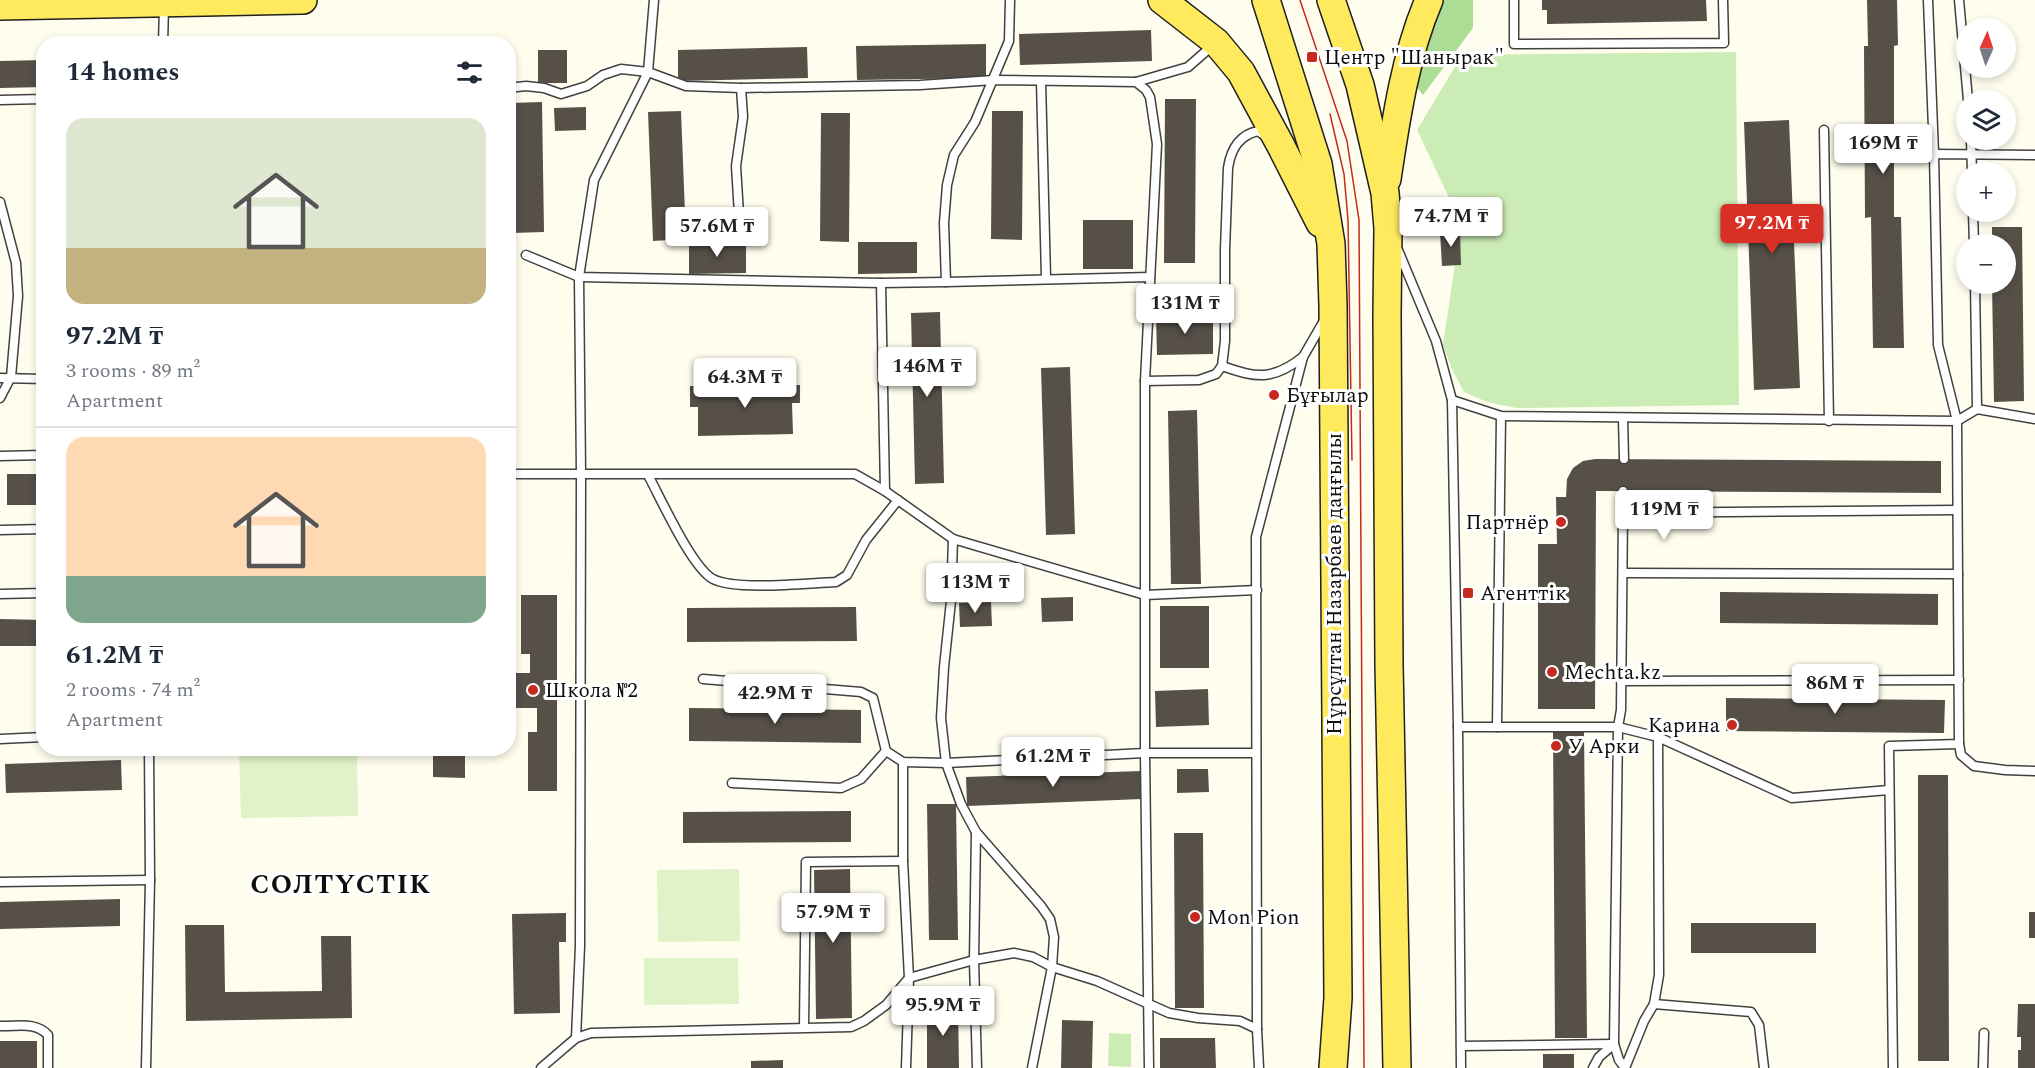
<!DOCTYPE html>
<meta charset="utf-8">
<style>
body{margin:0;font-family:Spectral,serif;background:#f2f2f3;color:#1f2937;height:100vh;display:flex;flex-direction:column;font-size:22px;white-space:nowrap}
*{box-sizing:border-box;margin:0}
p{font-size:20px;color:#747a83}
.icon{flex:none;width:33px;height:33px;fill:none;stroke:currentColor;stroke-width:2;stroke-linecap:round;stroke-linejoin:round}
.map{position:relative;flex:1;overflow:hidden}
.panel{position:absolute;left:36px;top:36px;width:480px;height:720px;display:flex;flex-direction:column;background:#fff;border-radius:24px;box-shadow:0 3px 9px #0003}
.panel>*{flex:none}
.needle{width:39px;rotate:3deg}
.fabs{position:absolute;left:1956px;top:18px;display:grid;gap:12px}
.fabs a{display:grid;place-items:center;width:60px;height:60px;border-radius:50%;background:#fff;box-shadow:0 3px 9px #0003;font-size:30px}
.price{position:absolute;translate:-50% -51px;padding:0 14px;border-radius:6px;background:#fff;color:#222;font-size:20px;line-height:39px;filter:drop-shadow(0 2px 3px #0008)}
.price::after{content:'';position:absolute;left:50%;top:36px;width:18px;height:14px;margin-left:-9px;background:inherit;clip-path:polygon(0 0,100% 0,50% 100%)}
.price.current{background:#d93025;color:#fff}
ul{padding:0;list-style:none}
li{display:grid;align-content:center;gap:12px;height:318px;padding:0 30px}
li+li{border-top:2px solid #e0e1e3}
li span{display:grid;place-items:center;height:186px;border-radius:18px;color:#555}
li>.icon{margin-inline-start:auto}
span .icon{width:108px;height:108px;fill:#fffc;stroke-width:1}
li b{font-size:26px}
h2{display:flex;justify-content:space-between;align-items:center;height:72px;padding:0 30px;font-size:26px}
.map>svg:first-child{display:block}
.green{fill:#ccecb6}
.forest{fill:#addd94}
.pitch{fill:#dff2c8}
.building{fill:#575049}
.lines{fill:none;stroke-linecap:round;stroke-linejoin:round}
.lane-casing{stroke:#414141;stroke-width:11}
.primary-casing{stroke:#1f1f1f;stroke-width:30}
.lane{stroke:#fff;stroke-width:8}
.primary{stroke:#ffea5e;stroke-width:27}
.tram{stroke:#c5291f;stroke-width:1.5}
.poi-dot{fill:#c5291f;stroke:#fff;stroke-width:2}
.labels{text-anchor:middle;stroke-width:6;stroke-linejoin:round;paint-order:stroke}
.poi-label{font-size:21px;fill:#0e0e0e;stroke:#fff;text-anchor:start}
.street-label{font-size:21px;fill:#0e0e0e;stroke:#fff}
.district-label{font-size:27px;font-weight:bold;letter-spacing:1.5px;fill:#0e0e0e;stroke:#fff}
</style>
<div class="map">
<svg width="2035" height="1068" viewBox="0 0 2035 1068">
<rect width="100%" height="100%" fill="#fffeee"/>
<g class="green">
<path d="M1736,52l3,353 -223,3 -29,-6 -23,-10 -12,-23 -9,-24 18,-122 -44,-93 45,-75z"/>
<path d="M1109,1033l22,1v33l-23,-1z"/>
</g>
<path class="forest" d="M1436,0h37v28l-50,67 -10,-12z"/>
<g class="pitch">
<path d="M239,749h118l1,67 -117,2z"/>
<path d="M739,869l1,72 -82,1 -1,-72z"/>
<path d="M644,958h94l1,46 -95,1z"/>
</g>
<g class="building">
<path d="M1542,0h164l1,21 -160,3v-14h-5z"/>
<path d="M1867,0h30l1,45 -4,1v171h7l3,131h-31l-2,-131 -6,1 -1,-172h4z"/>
<path d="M1151,30l1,31 -132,4 -1,-31z"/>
<path d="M986,44v34l-129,2 -1,-34z"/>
<path d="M807,47l1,31 -130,3v-31z"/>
<rect x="538" y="50" width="29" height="33"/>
<path d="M511,51l1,36h-4v-35z"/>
<path d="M44,60v27l-44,1v-27z"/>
<path d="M1165,99h31l-1,164h-31z"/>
<path d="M542,102l2,130 -32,1 -2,-130z"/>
<path d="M586,107v23l-31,1 -1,-23z"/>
<path d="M681,111l5,128 -33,2 -5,-129z"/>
<path d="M992,111h31l-1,129 -31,-1z"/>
<path d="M821,113h29l-1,129 -29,-1z"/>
<path d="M1789,120l11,268 -46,2 -10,-268z"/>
<rect x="1083" y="220" width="50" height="49"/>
<path d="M1992,227h30l2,174 -30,1 -2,-118h14v-40h-14z"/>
<path d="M1460,231l1,34 -19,1 -2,-34z"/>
<path d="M689,242h57v31l-57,1z"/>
<path d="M858,242h59v31l-59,1z"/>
<path d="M940,312l4,171 -29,1 -4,-171z"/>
<path d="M1156,316h57v38l-56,1z"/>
<path d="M1070,367l5,167 -29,1 -5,-167z"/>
<path d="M800,385v18h-8l1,31 -95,2v-29h-8v-21z"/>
<path d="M508,398h4l1,34h-5z"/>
<path d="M1197,410l4,174h-30l-3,-173z"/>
<path d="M1595,459l346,2v32l-345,-2 -1,218h-57v-165h19l-1,-47h10l1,-18 6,-11 10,-7z"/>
<rect x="7" y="474" width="37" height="31"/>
<path d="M1720,592l218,2v31l-218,-2z"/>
<path d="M521,595h36v196h-29v-59h9v-24h-29v-35h22v-19h-9z"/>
<path d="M1073,597v24l-31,1 -1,-24z"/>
<path d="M991,602l1,24 -32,1 -1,-24z"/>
<rect x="1160" y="606" width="49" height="62"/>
<path d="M856,607l1,34 -170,1v-34z"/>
<path d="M0,619l44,1v26h-44z"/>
<path d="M1208,689l1,36 -53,2 -1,-36z"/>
<path d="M1726,698l219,2 -1,33 -218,-2z"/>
<path d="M689,708l172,2v33l-172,-2z"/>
<path d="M1553,730h31l3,308h-32z"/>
<path d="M433,748h32v30l-32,-1z"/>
<path d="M121,760l1,30 -116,3 -1,-29z"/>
<path d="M1177,769h31l1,23 -32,1z"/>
<path d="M1141,771l1,28 -175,7 -1,-29z"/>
<path d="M1918,775h30l1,286h-31z"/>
<path d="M927,804h29l2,136h-29z"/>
<path d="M851,811v31l-168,1v-31z"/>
<path d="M1174,833h29l1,175h-29z"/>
<path d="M850,869l2,149 -36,1 -2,-149z"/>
<path d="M120,899v27l-120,3v-27z"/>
<rect x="2029" y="912" width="6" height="26"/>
<path d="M566,913v29h-7l1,71 -46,1 -2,-100z"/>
<rect x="1691" y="923" width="125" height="30"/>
<path d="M185,925h39l1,67 97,-1 -1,-55h30l1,82 -166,3z"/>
<path d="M2018,1004h17v64h-17v-18h3v-13h-4z"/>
<path d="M927,1006h31l1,62h-32z"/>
<path d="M1062,1020l31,1 -1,47h-31z"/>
<path d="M1160,1038h55l1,30h-56z"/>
<rect x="0" y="1041" width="37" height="27"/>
<rect x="1543" y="1054" width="31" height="14"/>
<path d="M783,1060v8h-32v-7z"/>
</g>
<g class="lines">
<defs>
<g id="lane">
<path d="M1010,0l-1,41 -34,81 -21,33 -7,30 -3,38 2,59 204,-5"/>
<path d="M1514,0v44l210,-1 -1,-43"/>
<path d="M1928,0l6,154"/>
<path d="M1959,0l9,100"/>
<path d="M163,44l1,-38"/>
<path d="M1041,81l5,197"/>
<path d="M1136,82l52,-15 24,-21"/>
<path d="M508,88l18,-2 18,2 17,6 26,-8 16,-11 18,-6 27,3 38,14 55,2 179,-3 74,-5 142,2 10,8 4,7 7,47 -12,237v372l4,315"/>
<path d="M0,100l44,-1"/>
<path d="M1824,130l5,291"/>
<path d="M1971,140l1,32"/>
<path d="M0,202l16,61 2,33 -7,81 -11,21"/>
<path d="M1973,212l1,32"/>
<path d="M739,214l-3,-48 7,-49 -2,-29"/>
<path d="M1398,250l38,91 16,59 6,327 3,341"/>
<path d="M526,255l53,22 302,6 65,-1"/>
<path d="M881,283l4,208"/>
<path d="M1975,284l2,125"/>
<path d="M1222,366c35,12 50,15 81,-9"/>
<path d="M0,378l44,1"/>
<path d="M1145,381l54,-1 17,-6 6,-8 3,-25v-91l3,-82c3,-19 11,-33 30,-37l7,5"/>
<path d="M1452,400l49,16 456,5 20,-12 58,10"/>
<path d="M1623,419l1,40"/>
<path d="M0,456l44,-1"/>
<path d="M508,474h347l30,17 68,48 192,56 112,-5"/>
<path d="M648,475c13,24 44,93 65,104 23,12 95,4 123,3l11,-7 19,-35 32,-40"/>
<path d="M1623,513v-22"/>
<path d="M0,530l44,-1"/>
<path d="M953,539l-2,62 -7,66 -3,51 5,45 15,41 15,28 65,74 9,13 4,18 -2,30 -20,101"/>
<path d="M1623,573l335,1"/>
<path d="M0,594l44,-1"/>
<path d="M703,679l158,13 12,6 13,53 17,11 43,1 199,-10h110"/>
<path d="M1621,681l338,-1"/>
<path d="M1458,727h160l40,10 134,61 97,-8"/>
<path d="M1497,727l4,-311"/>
<path d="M0,739l44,-2"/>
<path d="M1959,744l2,11 13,11 31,4 30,1"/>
<path d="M903,762v99l6,117 -3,90"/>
<path d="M732,783l109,5 20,-9 25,-28"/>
<path d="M976,832l-2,128 3,108"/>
<path d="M0,882l150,-2"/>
<path d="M1654,1004l97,8 8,13 5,43"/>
<path d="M0,1026c17,1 35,-5 48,9v33"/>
<path d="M804,1027l2,-165 97,-1"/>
<path d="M576,1038l4,-92 1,-472 -2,-197 15,-97 54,-108 6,-72"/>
<path d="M1461,1046l153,-2"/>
<path d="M146,1068l4,-188 -1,-132"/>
<path d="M541,1068l35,-30 15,-5 260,-6 13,-6 22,-16 23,-27 65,-18 40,-7 19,4 19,10 45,14 72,32 29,5 42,3 17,8"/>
<path d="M1259,1068l-2,-39 -1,-492 47,-180 22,-38"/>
<path d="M1593,1068l6,-11 15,-13"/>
<path d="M1625,1068l-6,-8 -5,-16 4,-317 3,-17 2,-197 334,-3"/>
<path d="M1625,1068l19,-47 10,-17 5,-29 -1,-238"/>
<path d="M1893,1068l-4,-322 70,-2 -2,-323 -19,-76 -4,-191 101,1"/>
<path d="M1983,1068l1,-35"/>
</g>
<g id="primary">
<path d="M1162,0l54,42 25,30 40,74 39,77"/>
<path d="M1266,0l52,164 13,80 2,61 5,693 -5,70"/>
<path d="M1331,0l29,85 25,108 3,35 -1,87 2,349 8,404"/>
<path d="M0,6l303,-6"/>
<path d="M1387,179c9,-60 18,-123 42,-179"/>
</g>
</defs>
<use href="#lane" class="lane-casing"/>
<use href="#primary" class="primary-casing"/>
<use href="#lane" class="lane"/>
<use href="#primary" class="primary"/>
<g class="tram">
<path d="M1300,0l47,141 12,79 5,848"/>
<path d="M1330,114l14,60 4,46 4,240"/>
</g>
</g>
<g class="poi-dot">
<rect x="1306" y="51" width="12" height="12" rx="3"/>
<circle cx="1274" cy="395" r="6"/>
<circle cx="1561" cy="522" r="6"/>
<rect x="1462" y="587" width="12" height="12" rx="3"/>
<circle cx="1552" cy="672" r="6"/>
<circle cx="533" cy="690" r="6"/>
<circle cx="1732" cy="725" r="6"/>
<circle cx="1556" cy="746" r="6"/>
<circle cx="1195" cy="917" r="6"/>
</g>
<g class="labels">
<g class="poi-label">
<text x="1324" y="64">Центр "Шанырак"</text>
<text x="1286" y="402">Бұғылар</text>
<text x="1549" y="529" text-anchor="end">Партнёр</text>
<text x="1480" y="600">Агенттік</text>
<text x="1564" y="679">Mechta.kz</text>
<text x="545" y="697">Школа №2</text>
<text x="1720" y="732" text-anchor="end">Карина</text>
<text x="1568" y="753">У Арки</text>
<text x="1207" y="924">Mon Pion</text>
</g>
<g class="street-label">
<text transform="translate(1334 584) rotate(-90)" y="7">Нұрсұлтан Назарбаев даңғылы</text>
</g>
<g class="district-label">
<text x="341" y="893">СОЛТҮСТІК</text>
</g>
</g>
</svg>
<div class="fabs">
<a><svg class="needle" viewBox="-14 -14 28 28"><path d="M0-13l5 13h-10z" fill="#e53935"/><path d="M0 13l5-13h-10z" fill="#747a83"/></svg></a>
<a><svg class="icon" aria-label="layers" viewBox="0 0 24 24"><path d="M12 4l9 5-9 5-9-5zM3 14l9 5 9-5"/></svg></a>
<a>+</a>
<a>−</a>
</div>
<b class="price" style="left:1883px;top:175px">169M ₸</b>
<b class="price" style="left:1451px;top:248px">74.7M ₸</b>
<b class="price current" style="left:1772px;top:255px">97.2M ₸</b>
<b class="price" style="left:717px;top:258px">57.6M ₸</b>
<b class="price" style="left:1185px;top:335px">131M ₸</b>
<b class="price" style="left:927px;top:398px">146M ₸</b>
<b class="price" style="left:745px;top:409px">64.3M ₸</b>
<b class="price" style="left:1664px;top:541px">119M ₸</b>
<b class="price" style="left:975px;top:614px">113M ₸</b>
<b class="price" style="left:1835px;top:715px">86M ₸</b>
<b class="price" style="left:775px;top:725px">42.9M ₸</b>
<b class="price" style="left:1053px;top:788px">61.2M ₸</b>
<b class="price" style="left:833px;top:944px">57.9M ₸</b>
<b class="price" style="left:943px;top:1037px">95.9M ₸</b>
<section class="panel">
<h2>14 homes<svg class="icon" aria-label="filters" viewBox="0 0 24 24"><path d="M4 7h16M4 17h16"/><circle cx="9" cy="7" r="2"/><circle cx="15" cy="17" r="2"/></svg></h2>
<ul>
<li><span style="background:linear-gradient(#dfe7d0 70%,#c2b280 0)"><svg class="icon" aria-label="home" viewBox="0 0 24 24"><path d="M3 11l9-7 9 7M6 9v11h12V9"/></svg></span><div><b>97.2M ₸</b><p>3 rooms · 89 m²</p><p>Apartment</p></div></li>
<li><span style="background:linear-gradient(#ffd9b3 75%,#7fa58c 0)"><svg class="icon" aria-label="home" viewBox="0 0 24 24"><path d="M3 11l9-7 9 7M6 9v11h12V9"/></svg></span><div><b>61.2M ₸</b><p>2 rooms · 74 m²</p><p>Apartment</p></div></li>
</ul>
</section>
</div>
